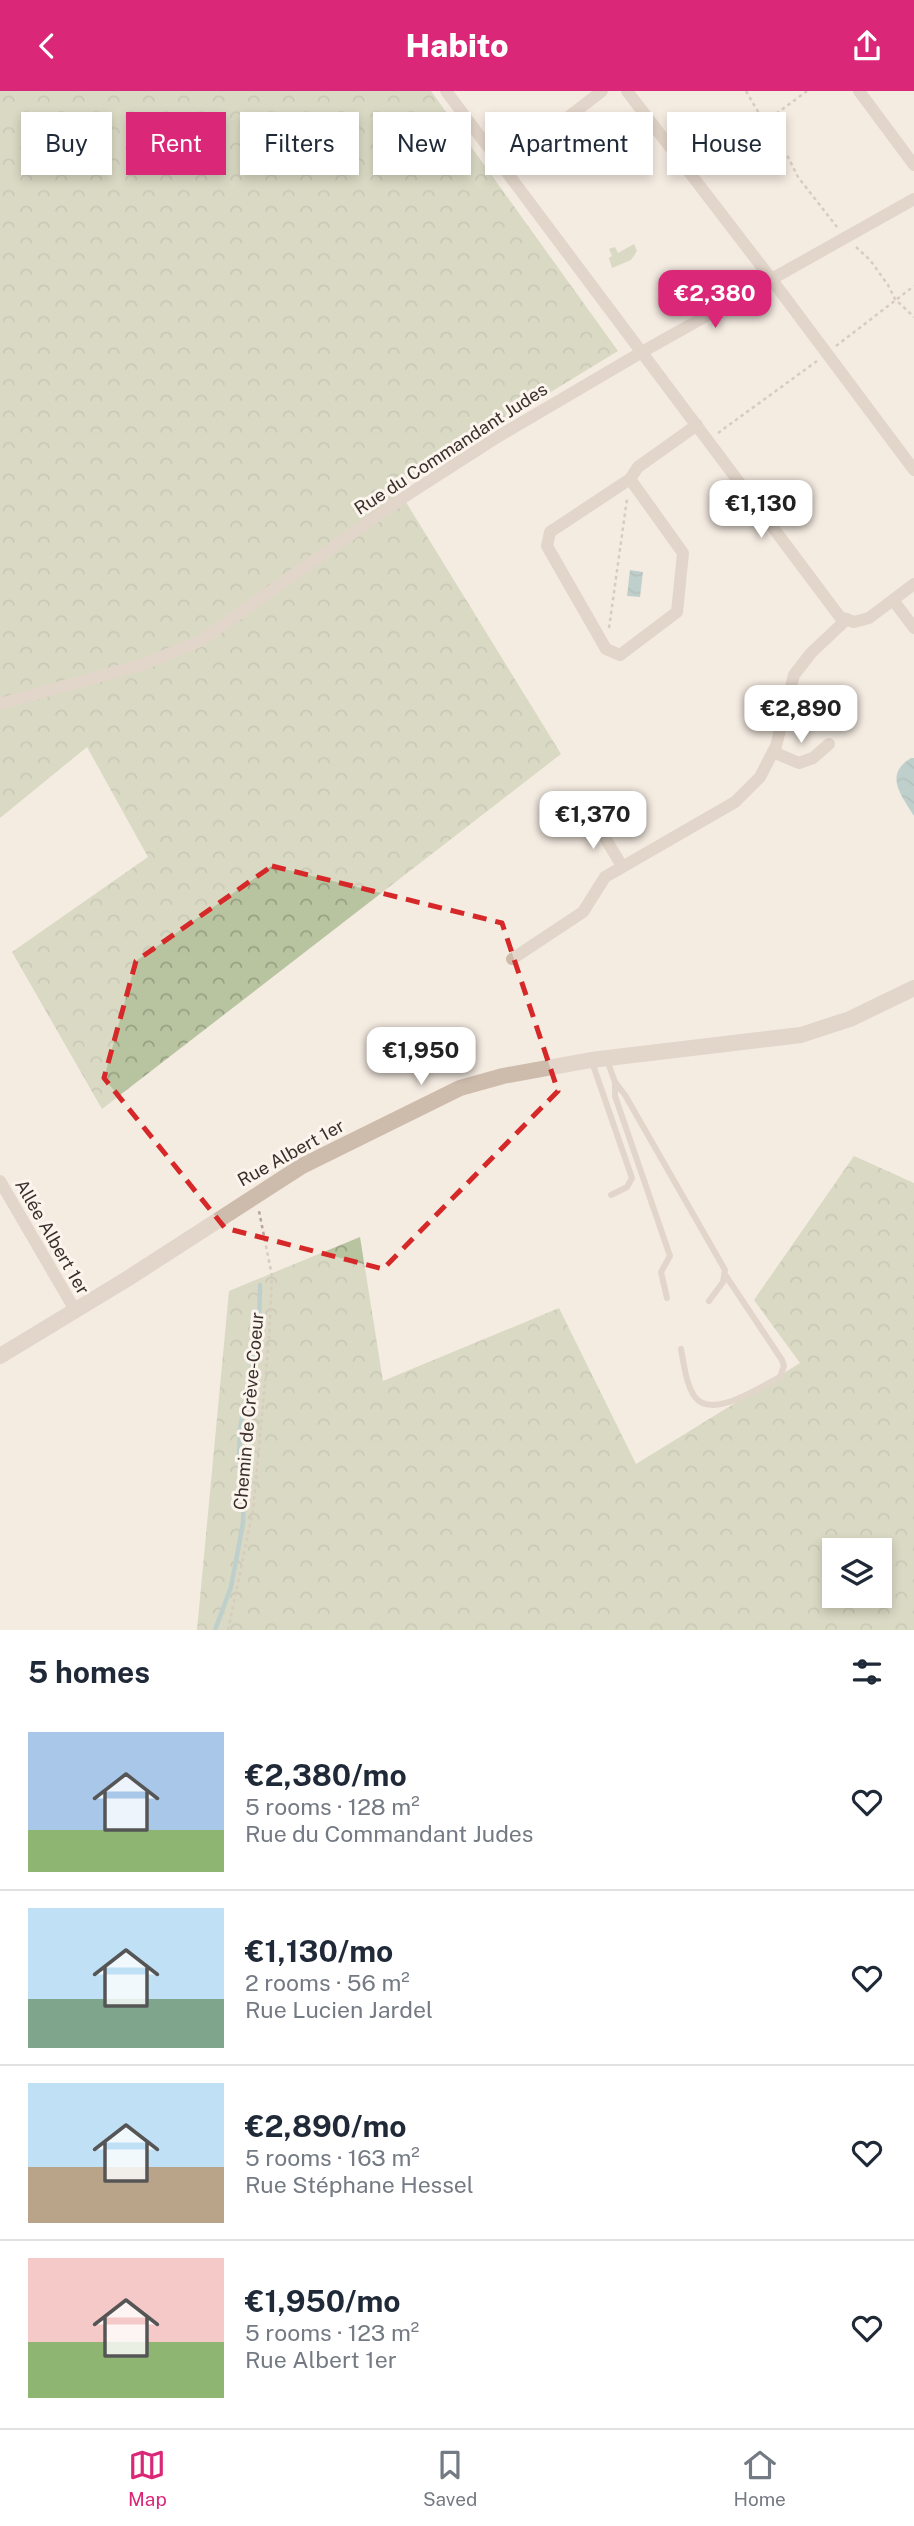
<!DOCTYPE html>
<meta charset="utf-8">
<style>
body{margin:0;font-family:"Public Sans",sans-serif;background:#f6f6f7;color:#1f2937;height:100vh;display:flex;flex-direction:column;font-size:26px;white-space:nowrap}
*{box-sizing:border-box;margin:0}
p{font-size:23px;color:#747a83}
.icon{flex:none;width:38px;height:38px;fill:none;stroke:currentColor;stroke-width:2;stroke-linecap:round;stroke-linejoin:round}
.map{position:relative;height:1539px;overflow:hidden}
.details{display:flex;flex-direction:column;background:#fff;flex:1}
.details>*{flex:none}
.hud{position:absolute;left:21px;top:21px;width:873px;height:63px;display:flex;gap:14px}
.fabs{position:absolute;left:822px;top:1447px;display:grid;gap:14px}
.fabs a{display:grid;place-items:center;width:70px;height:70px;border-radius:0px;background:#fff;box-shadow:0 4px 10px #0003;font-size:35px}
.price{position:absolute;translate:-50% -60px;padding:0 16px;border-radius:14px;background:#fff;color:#222;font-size:23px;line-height:46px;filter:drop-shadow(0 2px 4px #0008)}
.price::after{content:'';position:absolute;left:50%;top:42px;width:21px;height:16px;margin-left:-10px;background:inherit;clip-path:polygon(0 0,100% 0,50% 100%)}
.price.active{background:#db2777;color:#fff}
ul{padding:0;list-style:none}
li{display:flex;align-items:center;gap:21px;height:175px;padding:0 28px}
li+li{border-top:2px solid #e0e1e3}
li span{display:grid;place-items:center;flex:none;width:196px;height:140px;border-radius:0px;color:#555}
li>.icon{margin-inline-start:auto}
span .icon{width:84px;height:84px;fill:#fffc;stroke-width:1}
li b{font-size:30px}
h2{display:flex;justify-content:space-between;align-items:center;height:84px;padding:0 28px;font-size:30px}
.pill{padding:0 24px;border-radius:0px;background:#fff;box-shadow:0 4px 10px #0003;font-size:24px;line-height:63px}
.pill.active{background:#db2777;color:#fff}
header{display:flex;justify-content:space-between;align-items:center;height:91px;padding:0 28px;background:#db2777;color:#fff;font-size:32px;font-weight:800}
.tab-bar{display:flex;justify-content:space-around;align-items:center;height:98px;border-top:2px solid #e0e1e3;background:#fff;font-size:19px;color:#747a83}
.tab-bar a{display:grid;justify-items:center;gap:4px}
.tab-bar .active{color:#db2777}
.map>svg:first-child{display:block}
.forest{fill:url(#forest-crowns);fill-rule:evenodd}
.water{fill:url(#water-waves)}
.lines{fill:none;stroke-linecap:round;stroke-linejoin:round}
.stream{stroke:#7fb0b2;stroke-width:4.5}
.path{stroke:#b9a596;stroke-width:2.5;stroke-dasharray:3.5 3.5;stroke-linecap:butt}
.service{stroke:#cdbbac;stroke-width:6}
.minor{stroke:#cdbbac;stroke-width:12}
.tertiary{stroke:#cdbbac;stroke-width:16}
.marked{fill:none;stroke:#d62828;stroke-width:5;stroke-dasharray:14 9;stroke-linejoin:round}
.labels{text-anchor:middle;stroke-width:6;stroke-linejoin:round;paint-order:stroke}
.street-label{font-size:18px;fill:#3b302b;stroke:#fbf5ee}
</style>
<header><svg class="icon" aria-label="back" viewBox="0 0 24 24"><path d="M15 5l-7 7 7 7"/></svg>Habito<svg class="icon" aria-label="share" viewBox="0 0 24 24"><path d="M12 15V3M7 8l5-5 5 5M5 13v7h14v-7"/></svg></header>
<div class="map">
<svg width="914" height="1539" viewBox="0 0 914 1539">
<defs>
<pattern id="forest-crowns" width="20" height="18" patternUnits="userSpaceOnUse" patternTransform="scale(1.75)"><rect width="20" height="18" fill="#b8c4a0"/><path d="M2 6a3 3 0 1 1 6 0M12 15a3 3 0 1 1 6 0" fill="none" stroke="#97a083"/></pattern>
<pattern id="water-waves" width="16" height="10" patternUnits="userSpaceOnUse" patternTransform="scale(1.75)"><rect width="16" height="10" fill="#7fb0b2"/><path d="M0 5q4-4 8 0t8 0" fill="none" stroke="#699091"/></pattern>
</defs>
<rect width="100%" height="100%" fill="#f4ebe1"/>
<g class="forest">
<path d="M0,0h431l187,260 -222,135 165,268 -459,355 -90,-157 136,-95 -61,-110 -87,71z"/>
<path d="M634,153l3,7 -6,9 -19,8 -3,-10 3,-2 -3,-7 6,-2 3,6z"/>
<path d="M854,1065l60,27v447h-717l32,-339 131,-54 23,144 176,-73 77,156 164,-101 -46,-63zM835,1460h45v45h-45z"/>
</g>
<g class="water">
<path d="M630,479l13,2 -3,25 -13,-1z"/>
<path d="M911,667h3v58c-12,-20 -31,-41 -3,-58z"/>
</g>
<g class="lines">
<path class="stream" d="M215,1539l16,-43 12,-64 1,-31 -5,-37 1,-26 19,-101 1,-43"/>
<g class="path">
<path d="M746,0l26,45 16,21 10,20 39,50"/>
<path d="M765,31l42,-31"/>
<path d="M856,156l14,13 18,25 7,14 19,18"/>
<path d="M836,255l78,-60"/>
<path d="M718,342l99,-72"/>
<path d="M609,537l18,-129"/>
<path d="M228,1539l25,-119 16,-172 3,-63 -13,-65"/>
</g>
<g class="service">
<path d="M607,969l8,22v14l55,160 -9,16 6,26"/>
<path d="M592,971l40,116 -5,9 -16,8"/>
<path d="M615,991l10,13 100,175 -2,12 -14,19"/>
<path d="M681,1258c3,15 5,36 14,48 17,23 65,-10 85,-20l4,-11 -2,-6 -56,-84"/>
</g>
<g class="minor">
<path d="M446,0l394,526 14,5 15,-4 45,-34"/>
<path d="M627,0l145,189 142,190"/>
<path d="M859,0l55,74"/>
<path d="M505,75l97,-75"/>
<path d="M630,388l-80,53 -3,14 59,103 14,6 57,-43 6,-59 -53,-74 8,-12 59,-42"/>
<path d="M893,509l21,28"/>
<path d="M0,613l144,-40 56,-23 204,-144 95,-61 143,-84 272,-153"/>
<path d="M773,661l26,11 14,-5 16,-14"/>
<path d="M593,727l29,48"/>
<path d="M512,868l71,-47 22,-35 130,-75 25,-25 16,-31 18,-71 17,-22 36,-34"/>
<path d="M0,1090l75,129"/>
</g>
<path class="tertiary" d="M0,1265l127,-77 175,-113 158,-78 43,-12 88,-16 210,-25 49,-16 64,-31"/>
</g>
<path d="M0 0H914V1539H0ZM272,775l230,57 56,168 -175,178 -158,-41 -121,-150 32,-117z" fill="#f4ebe1" fill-opacity=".55" fill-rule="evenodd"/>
<path class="marked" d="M272,775l230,57 56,168 -175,178 -158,-41 -121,-150 32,-117z"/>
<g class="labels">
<g class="street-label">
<text transform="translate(451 358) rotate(-33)" y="6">Rue du Commandant Judes</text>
<text transform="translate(291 1062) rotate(-29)" y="6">Rue Albert 1er</text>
<text transform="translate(52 1146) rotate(60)" y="6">Allée Albert 1er</text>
<text transform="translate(249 1320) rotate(-85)" y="6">Chemin de Crève-Coeur</text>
</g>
</g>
</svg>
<div class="fabs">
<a><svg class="icon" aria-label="layers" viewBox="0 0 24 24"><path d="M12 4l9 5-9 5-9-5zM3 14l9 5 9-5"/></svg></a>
</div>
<b class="price active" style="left:715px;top:239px">€2,380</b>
<b class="price" style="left:761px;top:449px">€1,130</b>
<b class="price" style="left:801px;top:654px">€2,890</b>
<b class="price" style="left:593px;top:760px">€1,370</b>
<b class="price" style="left:421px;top:996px">€1,950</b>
<div class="hud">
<a class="pill">Buy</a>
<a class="pill active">Rent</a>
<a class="pill">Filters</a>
<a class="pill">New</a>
<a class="pill">Apartment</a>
<a class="pill">House</a>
</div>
</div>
<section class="details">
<h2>5 homes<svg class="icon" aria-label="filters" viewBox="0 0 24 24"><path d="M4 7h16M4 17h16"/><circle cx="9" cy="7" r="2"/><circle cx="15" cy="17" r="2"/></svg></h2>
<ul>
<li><span style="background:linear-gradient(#a9c7e8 70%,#8fb573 0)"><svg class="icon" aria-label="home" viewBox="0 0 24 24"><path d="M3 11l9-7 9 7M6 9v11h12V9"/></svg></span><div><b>€2,380/mo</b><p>5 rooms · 128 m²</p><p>Rue du Commandant Judes</p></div><svg class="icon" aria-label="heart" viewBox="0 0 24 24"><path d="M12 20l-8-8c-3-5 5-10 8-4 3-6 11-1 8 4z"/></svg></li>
<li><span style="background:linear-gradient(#bfe0f5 65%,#7fa58c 0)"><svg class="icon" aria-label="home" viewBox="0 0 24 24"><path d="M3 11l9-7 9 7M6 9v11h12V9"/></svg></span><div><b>€1,130/mo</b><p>2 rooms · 56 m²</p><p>Rue Lucien Jardel</p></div><svg class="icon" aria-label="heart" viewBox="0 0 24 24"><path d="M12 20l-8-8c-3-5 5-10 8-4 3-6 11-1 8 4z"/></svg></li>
<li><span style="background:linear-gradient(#bfe0f5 60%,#b9a48a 0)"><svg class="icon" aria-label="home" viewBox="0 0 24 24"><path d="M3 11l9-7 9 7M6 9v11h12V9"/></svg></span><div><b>€2,890/mo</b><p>5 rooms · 163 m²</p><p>Rue Stéphane Hessel</p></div><svg class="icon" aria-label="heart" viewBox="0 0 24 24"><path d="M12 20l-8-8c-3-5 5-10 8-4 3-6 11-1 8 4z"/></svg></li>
<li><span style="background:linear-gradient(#f6c9c9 60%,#8fb573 0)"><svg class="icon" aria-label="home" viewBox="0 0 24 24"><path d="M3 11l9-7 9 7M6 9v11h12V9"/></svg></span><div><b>€1,950/mo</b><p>5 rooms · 123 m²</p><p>Rue Albert 1er</p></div><svg class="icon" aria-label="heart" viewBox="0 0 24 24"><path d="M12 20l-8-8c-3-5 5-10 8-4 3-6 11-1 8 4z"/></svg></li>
</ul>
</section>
<nav class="tab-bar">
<a class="active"><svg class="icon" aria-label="map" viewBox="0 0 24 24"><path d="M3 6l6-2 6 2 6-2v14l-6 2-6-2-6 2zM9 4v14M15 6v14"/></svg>Map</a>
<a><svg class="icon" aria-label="saved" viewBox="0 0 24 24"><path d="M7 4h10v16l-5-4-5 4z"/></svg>Saved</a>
<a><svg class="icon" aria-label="home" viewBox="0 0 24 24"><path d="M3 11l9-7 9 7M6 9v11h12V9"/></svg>Home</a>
</nav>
